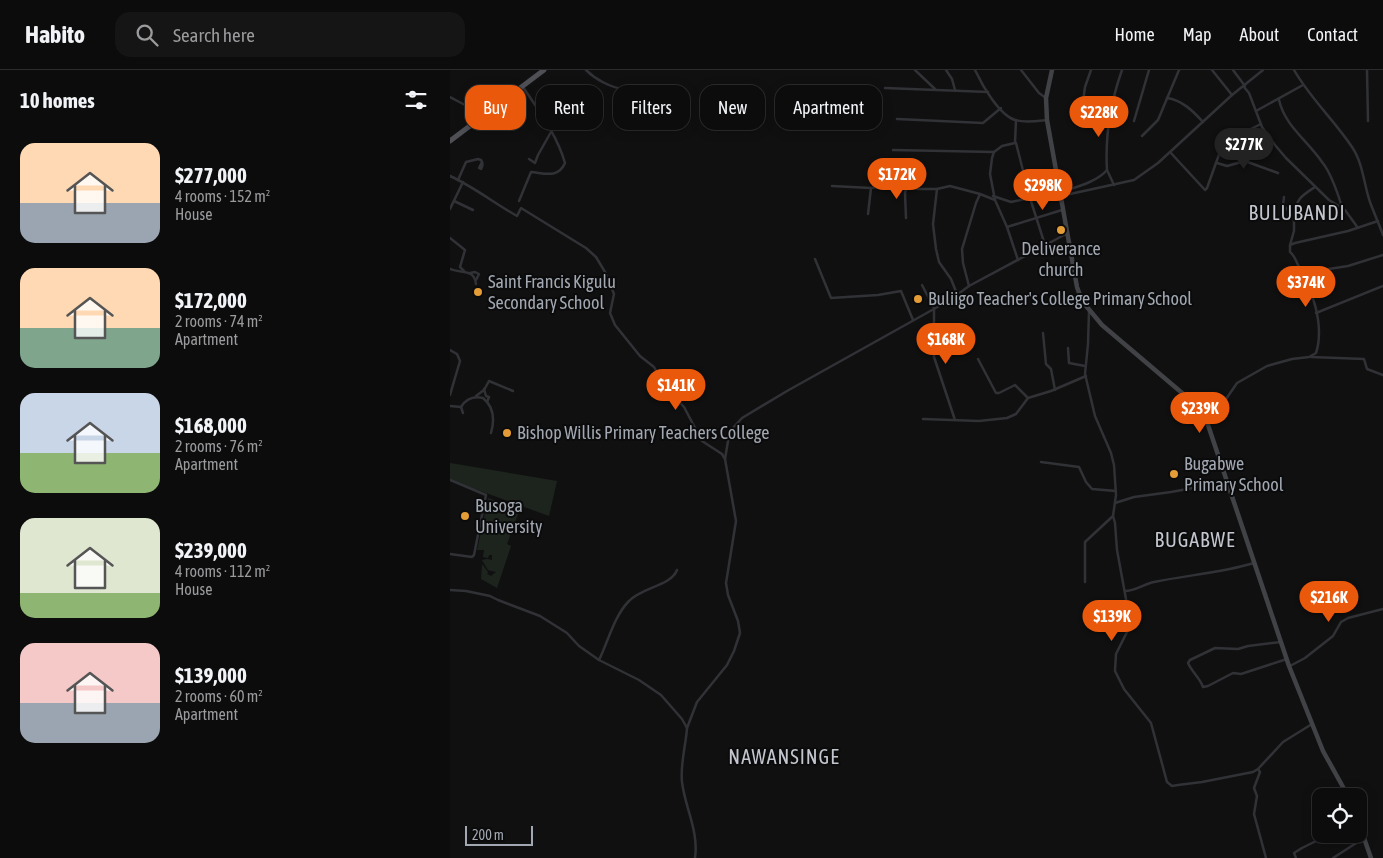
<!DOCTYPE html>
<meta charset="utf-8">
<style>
body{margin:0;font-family:"Asap Condensed",sans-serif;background:#151516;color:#f1f3f6;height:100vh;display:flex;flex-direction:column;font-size:19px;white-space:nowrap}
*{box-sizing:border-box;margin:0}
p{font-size:16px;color:#9a9b9d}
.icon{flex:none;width:28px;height:28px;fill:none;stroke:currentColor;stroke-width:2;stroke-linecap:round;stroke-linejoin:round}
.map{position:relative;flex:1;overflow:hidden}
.panel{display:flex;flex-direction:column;background:#0c0c0d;width:450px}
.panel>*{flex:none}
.guide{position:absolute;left:15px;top:15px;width:475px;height:45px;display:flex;gap:10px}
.buttons{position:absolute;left:862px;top:718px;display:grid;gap:10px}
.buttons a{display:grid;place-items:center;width:55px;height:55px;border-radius:10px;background:#0c0c0d;box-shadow:0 2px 12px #0003,0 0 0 1px #2c2c2e;font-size:25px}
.scale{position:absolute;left:15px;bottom:12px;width:68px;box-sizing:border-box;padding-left:5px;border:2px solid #a2a8b1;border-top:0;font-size:14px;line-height:18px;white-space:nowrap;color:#a2a8b1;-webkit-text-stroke:4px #0b0b0c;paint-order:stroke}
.price{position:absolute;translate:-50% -42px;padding:0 11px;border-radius:18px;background:#ea580c;color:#fff;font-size:16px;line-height:32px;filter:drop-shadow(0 1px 2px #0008)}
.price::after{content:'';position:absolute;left:50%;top:30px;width:15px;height:11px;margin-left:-8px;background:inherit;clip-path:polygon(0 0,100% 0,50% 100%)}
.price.active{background:#222;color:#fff}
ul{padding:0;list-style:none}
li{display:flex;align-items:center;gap:15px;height:125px;padding:0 20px}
li span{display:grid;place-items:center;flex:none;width:140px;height:100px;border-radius:15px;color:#555}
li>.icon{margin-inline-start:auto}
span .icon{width:60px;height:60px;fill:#fffc;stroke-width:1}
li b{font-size:21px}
h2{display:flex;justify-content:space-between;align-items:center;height:60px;padding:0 20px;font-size:21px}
.chip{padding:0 18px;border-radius:15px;background:#0c0c0d;box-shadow:0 2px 12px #0003,0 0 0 1px #2c2c2e;font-size:18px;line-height:45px}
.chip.active{background:#ea580c;color:#fff}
header{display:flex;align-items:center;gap:30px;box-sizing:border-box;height:70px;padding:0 25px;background:#0c0c0d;border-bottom:1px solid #2c2c2e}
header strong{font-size:24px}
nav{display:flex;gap:28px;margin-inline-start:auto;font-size:18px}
.search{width:350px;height:45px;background:#151516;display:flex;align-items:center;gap:12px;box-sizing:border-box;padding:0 18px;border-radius:15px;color:#9a9b9d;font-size:19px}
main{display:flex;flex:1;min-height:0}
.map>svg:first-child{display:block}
.green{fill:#1d241d}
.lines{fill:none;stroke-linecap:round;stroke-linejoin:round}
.street{stroke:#313236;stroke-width:2.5}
.secondary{stroke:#404246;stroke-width:4.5}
.primary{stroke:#4e5055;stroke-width:5}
.poi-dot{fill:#e49d36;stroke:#0b0b0c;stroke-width:2}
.labels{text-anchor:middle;stroke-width:4;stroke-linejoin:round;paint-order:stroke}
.poi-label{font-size:18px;fill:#a2a8b1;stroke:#0b0b0c;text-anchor:start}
.quarter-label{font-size:20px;letter-spacing:1px;fill:#c3c6ce;stroke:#0b0b0c}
</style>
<header>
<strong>Habito</strong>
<div class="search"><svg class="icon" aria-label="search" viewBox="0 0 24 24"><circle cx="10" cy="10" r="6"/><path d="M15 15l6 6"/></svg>Search here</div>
<nav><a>Home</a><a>Map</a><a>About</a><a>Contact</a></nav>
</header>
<main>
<section class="panel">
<h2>10 homes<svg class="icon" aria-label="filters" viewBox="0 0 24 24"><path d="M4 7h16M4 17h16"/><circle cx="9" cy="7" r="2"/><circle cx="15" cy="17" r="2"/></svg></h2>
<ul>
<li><span style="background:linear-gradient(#ffd9b3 60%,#9aa5b1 0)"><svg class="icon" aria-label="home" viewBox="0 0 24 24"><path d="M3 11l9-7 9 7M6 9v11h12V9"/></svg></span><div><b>$277,000</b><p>4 rooms · 152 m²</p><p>House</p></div></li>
<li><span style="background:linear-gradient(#ffd9b3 60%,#7fa58c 0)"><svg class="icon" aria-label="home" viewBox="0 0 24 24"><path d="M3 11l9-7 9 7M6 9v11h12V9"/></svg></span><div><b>$172,000</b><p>2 rooms · 74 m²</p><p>Apartment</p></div></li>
<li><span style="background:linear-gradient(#c9d6e8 60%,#8fb573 0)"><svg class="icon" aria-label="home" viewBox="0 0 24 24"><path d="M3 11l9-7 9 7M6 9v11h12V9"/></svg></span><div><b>$168,000</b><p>2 rooms · 76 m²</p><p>Apartment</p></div></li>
<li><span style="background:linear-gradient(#dfe7d0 75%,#8fb573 0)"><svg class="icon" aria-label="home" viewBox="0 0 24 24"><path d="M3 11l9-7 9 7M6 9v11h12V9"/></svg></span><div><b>$239,000</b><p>4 rooms · 112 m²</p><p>House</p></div></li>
<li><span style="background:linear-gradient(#f6c9c9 60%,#9aa5b1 0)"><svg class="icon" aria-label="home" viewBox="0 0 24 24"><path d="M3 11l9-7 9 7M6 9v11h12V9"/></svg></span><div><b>$139,000</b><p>2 rooms · 60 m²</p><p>Apartment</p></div></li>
</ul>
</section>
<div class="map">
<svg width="933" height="788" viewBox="0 0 933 788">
<rect width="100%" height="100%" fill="#101011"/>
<g class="green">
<path d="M0,393l107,18 -8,35 -99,-36z"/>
<path d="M38,428l32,11 -13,35 4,2 -14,42 -16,-9 1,-15 6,8 -1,2 4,2 5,-4 -8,-2 -6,-10 5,-1 5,1v-5h-3l-1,3 -5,-1 1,-7h-7z"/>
</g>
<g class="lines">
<g class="street">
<path d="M136,0c9,9 25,18 38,19"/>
<path d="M465,0l20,19"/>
<path d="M496,0l6,9 3,11"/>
<path d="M525,0c7,15 24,45 40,50 10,3 22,1 32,0"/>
<path d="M571,0l18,23 7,5"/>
<path d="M762,0l20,25"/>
<path d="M783,0l12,16"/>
<path d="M844,0c16,28 40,50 58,77 11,16 12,38 18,55 4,11 9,22 13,33"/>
<path d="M917,0l1,51"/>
<path d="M794,17l5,6 13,34 13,18 11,13 43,42 16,10 13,18"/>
<path d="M435,18l103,4"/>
<path d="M0,27l15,8 15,13"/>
<path d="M717,28c15,2 26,13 36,24"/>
<path d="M829,30c6,26 28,40 43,62 8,9 17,34 20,46"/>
<path d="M806,41l47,-26"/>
<path d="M447,49l86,4 18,-15"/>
<path d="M566,50l-1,23 -13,3 -8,6 -2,6 -2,16 5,26 12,27 11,33"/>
<path d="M684,51l15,-51"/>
<path d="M630,54l5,-37 6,-17"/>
<path d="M692,66l16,-16 21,-50"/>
<path d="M566,73l14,55"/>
<path d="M443,80l101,2"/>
<path d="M720,82l35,38 2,-2 14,-39 5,-8 35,-17"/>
<path d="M79,89l6,4 3,-8 13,-23"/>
<path d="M767,93l10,3 18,-5 33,12"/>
<path d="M657,100l7,15"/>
<path d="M0,106c24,11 44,27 67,40l4,-8 65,40 10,9 9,15 9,22 -4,19 5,12 25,31 14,11 12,21 18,19 18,34 20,13 3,5 11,62 -10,62 2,12 10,26 2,12 -6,18 -7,14 -30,37 -10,26"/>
<path d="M8,110l8,-18 12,-3 3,1c2,3 2,6 0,9l-2,-1 3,-6"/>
<path d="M382,116l39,2 30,-5 17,6h19"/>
<path d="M611,122c15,-5 36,-10 46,-22 -2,-33 4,-69 15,-100"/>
<path d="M543,126l18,6 19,-4 15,47"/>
<path d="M611,126l73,-16 24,-17 74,-68 31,-25"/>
<path d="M834,127l-1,8 11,11v15l-4,14"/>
<path d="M4,131l19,9"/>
<path d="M69,131l12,-29c13,1 27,7 34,-9 -8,-28 -26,-52 -42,-76"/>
<path d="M0,139l13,-27"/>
<path d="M418,144l3,-26"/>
<path d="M844,146c2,-17 7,-20 21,-29"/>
<path d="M456,148l-1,-25 2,-8"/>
<path d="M557,157l55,-17"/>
<path d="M0,168l15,12 -5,17 4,4"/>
<path d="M365,189l16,39 47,-3 23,-4 12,29"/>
<path d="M0,199c11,5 24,-1 26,15"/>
<path d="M20,203l5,-1 4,2 -3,6"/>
<path d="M853,203l45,-7 35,-11"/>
<path d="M472,215l12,23v49l21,63"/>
<path d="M519,216l-6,-23 -1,-14 14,-46 4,-9 15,6"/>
<path d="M507,224l-6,-15 -12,-17 -3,-13 -3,-25 4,-35 13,-3 30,8"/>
<path d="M639,241l-1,33 -3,30 10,42 16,37 3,12 2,30 -3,21 2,7 2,27 13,71 -1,7 -13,26 -1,17 9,18 27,34 16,59 5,4 6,-1 24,-3 51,-10 5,-3 25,-27 29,-18"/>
<path d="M866,243l67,-27"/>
<path d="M593,263l3,31 5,5 4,21"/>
<path d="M618,278l1,15 16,3"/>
<path d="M0,280l7,4 3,7 -10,34"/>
<path d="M861,287l53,2 3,10 16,6"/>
<path d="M528,289l18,34h3l16,-8 13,13"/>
<path d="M34,319l2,7 3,1 -2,5"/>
<path d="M26,326l8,-6 5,-9 24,10"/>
<path d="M0,336l11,1c5,-8 13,-11 22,-9 11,9 12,21 8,35"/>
<path d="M11,337l2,6"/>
<path d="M473,349l56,2 28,-3 9,-4 12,-16 23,-7 35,-15"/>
<path d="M756,349l18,-17 13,-19 30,-17 25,-7 17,-2 7,-4c9,-28 -4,-64 -18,-88 -2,-5 -4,-10 -8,-13v-7l5,-2 53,-12 30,-10"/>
<path d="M275,389l4,-24 3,-6 10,-11 45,-27 163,-91 19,-14 97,-52"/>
<path d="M591,392l38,5 7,15 6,7 24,2"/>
<path d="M0,410l36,15 -12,60 -2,2 -22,-3"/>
<path d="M665,433l19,-6 37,-5 55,-10"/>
<path d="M635,512v-40l28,-26"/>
<path d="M0,520l16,1 24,5 8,4 42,16 27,17 12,13 20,14 40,20 22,15 21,24 5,9c-1,17 -7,36 -5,54 3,26 17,49 13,76"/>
<path d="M675,521c10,0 19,-7 29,-9 33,-7 67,-9 100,-19"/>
<path d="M831,572l-33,4 -10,3 -23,-1 -25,12 -2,3c4,9 12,15 15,24l5,-1 25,-13 8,1 46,-15"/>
<path d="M149,590c9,-18 15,-44 30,-59 13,-14 42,-15 48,-31"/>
<path d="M840,596l15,-8 28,-22 8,-14 7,-4 35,-9"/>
<path d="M808,699l2,3 -6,16 3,8 -3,18 12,44"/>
<path d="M846,788l-2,-5 8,-5 28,-14"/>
<path d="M883,788l31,-20"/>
</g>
<g class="secondary">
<path d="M602,0l-6,28 1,22 30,167 5,14 20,24 86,73 18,21 83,247 34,85 25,45"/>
<path d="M909,754l12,34"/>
</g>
<path class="primary" d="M0,71l94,-71"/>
</g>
<g class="poi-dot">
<circle cx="611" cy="160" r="5"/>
<circle cx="28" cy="222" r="5"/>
<circle cx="468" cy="229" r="5"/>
<circle cx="57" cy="363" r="5"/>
<circle cx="724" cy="404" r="5"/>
<circle cx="15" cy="446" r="5"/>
</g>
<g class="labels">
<g class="poi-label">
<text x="611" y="185" text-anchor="middle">Deliverance<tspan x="611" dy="21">church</tspan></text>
<text x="38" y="218">Saint Francis Kigulu<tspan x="38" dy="21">Secondary School</tspan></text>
<text x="478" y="235">Buliigo Teacher's College Primary School</text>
<text x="67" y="369">Bishop Willis Primary Teachers College</text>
<text x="734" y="400">Bugabwe<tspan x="734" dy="21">Primary School</tspan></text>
<text x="25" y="442">Busoga<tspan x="25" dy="21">University</tspan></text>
</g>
<g class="quarter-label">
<text x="847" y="150">BULUBANDI</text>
<text x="745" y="477">BUGABWE</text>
<text x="334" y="694">NAWANSINGE</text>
</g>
</g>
</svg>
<div class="buttons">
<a><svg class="icon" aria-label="locate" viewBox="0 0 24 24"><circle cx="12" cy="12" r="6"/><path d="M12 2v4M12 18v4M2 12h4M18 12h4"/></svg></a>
</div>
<div class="scale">200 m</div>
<b class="price" style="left:649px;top:68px">$228K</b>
<b class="price active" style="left:794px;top:100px">$277K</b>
<b class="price" style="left:447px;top:130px">$172K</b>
<b class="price" style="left:593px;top:141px">$298K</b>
<b class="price" style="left:856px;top:238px">$374K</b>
<b class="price" style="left:496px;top:295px">$168K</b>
<b class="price" style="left:226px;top:341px">$141K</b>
<b class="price" style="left:750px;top:364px">$239K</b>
<b class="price" style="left:879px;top:553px">$216K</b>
<b class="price" style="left:662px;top:572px">$139K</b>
<div class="guide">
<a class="chip active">Buy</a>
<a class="chip">Rent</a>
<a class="chip">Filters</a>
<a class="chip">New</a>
<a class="chip">Apartment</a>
</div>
</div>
</main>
